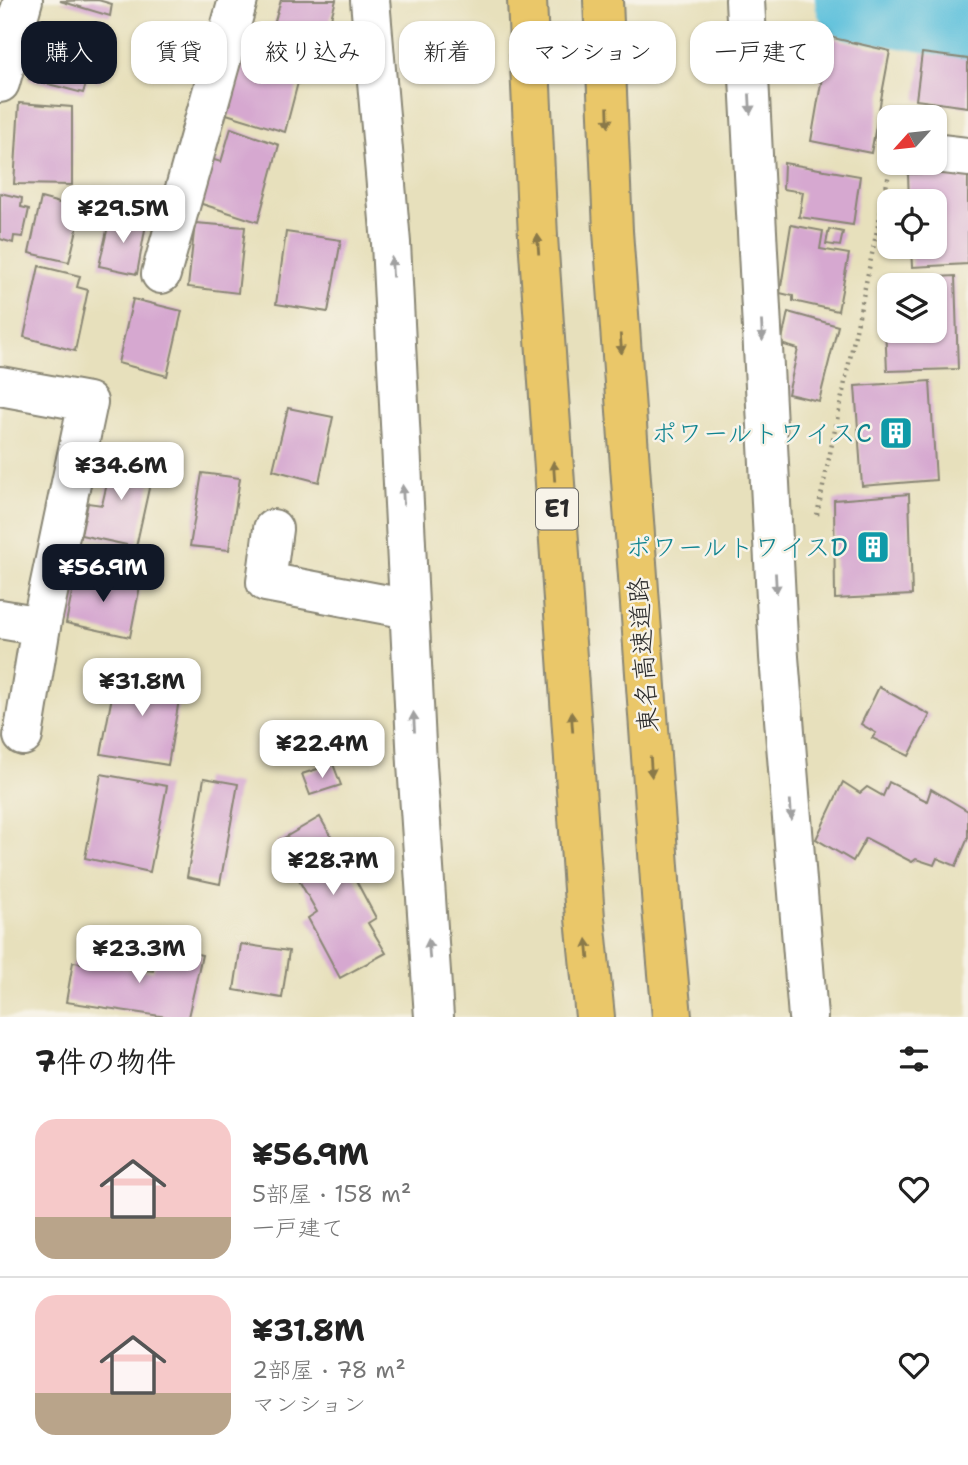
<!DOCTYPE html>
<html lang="ja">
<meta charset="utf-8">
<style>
body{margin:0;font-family:"Shantell Sans","Klee One",sans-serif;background:#f6f6f6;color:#222;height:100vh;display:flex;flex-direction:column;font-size:26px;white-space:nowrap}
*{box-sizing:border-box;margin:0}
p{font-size:23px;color:#767676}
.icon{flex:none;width:38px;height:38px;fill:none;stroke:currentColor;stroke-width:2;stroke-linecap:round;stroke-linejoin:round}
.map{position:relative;height:1017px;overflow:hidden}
.panel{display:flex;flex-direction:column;background:#fff;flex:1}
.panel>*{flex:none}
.hud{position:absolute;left:21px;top:21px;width:928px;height:63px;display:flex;gap:14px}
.needle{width:46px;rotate:243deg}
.buttons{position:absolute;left:877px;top:105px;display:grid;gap:14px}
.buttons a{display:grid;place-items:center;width:70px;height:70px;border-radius:14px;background:#fff;box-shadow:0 2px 5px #0004;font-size:35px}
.price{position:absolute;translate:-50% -60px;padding:0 16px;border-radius:14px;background:#fff;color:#222;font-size:23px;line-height:46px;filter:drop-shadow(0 2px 4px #0008)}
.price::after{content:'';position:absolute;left:50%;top:42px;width:21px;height:16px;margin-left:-10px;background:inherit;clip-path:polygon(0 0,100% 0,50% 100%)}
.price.selected{background:#111827;color:#fff}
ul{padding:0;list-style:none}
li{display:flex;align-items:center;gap:21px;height:175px;padding:0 35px}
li+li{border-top:2px solid #e0e0e0}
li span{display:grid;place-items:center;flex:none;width:196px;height:140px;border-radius:21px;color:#555}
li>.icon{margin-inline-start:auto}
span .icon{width:84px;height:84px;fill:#fffc;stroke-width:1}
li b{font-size:30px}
h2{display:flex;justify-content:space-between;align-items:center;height:84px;padding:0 35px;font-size:30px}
.pill{padding:0 24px;border-radius:21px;background:#fff;box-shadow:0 2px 5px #0004;font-size:24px;line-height:63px}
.pill.selected{background:#111827;color:#fff}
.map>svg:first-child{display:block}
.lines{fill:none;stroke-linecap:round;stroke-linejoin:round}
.river{stroke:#5ec1dc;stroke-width:80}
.building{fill:#d6a8d0;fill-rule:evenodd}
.minor-casing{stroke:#898674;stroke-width:42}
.highway-casing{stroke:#898674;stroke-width:42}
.path{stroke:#898674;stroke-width:4.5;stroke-dasharray:2 5;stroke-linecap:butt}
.minor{stroke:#fff;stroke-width:38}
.highway{stroke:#eac769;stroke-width:38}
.oneway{fill:#a0a0a0}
.oneway2{fill:#8a794a}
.labels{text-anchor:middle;stroke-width:5;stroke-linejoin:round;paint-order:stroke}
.shield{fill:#f7f3e8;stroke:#686764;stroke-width:2}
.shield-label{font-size:24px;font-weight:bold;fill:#2b2b2b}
.culture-label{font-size:26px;fill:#0d838f;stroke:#f7f3e8;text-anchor:end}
.street-label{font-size:26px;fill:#2b2b2b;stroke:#f7f3e8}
</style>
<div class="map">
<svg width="968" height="1017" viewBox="0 0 968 1017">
<rect width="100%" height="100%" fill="#f7f3e8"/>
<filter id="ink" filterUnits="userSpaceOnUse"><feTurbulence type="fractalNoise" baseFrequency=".0143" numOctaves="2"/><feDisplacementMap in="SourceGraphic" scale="14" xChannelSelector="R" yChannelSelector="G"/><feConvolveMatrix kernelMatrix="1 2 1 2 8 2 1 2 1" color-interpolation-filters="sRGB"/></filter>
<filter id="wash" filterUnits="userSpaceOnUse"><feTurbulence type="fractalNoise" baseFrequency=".00686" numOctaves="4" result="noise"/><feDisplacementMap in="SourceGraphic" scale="28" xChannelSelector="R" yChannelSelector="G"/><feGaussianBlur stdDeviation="1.57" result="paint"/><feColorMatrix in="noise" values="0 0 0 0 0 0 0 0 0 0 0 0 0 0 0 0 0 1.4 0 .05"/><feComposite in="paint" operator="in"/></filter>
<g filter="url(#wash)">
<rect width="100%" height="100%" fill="#e7e0bc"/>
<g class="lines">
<path class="river" d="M855,0l113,19"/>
</g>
<g id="blocks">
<g class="building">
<path d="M98,0l14,4 -2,12 -50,-15z"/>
<path d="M281,0h55l-15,54 -52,-12z"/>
<path d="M41,34l54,15 -3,9 12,3 -5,21 -11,-4 -5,15 -54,-14z"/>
<path d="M829,37l61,14 -19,102 -60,-12z"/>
<path d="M239,52l62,19 -16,61 -65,-20z"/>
<path d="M922,53l46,6v48l-52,-7z"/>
<path d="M19,103l53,4v78l-58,-1z"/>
<path d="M231,128l48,17 -21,77 -59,-19 12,-44 10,3z"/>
<path d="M784,163l76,13 -7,49 -54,-8 4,-25 -20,-3z"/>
<path d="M968,171v93l-56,3 -1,-20h23v-46h-25l-1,-27z"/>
<path d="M0,193l22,5 -1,9 8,2 -6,28 -9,-1 -1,7 -13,-4z"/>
<path d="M41,198l41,11 -13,53 -40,-9z"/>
<path d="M110,217l36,7 -9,50 -38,-8z"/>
<path d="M195,223l50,4 -7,66 -50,-6z"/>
<path d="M791,225l32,6 -3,18 29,5 -11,57 -45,-10v-5l-13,-3z"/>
<path d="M829,229l14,3 -3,14 -14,-2z"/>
<path d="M286,232l55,8 -13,72 -52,-8z"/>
<path d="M39,266l41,10 -3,11 11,3 -13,61 -51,-14z"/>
<path d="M955,276l3,93 -71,2 -4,-91zM889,285h45v46h-45z"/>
<path d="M133,299l49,12 -15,65 -49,-13z"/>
<path d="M788,312l50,14 -19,75 -31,-7 10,-45 -17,-5z"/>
<path d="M930,381l6,99 -74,6 -7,-100z"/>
<path d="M288,408l45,9 -14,65 -46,-12z"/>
<path d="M114,453l41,8 -19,86 -55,-12 7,-32 14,2z"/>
<path d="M202,473l38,5 -11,72 -39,-4z"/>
<path d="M909,494l3,101 -77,4 -1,-99z"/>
<path d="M76,572l64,14 -10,51 -64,-14z"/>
<path d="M117,670l65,12 -14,83 -67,-11z"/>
<path d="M879,687l51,28 -21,41 -37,-18 4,-5 -15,-9z"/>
<path d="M333,764l8,21 -31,10 -8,-21z"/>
<path d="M101,774l66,12 -17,86 -65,-14z"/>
<path d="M204,778l34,6 -18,100 -33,-7z"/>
<path d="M843,782l17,11 7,-6 16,9 6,-14 38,19 4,-12 37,22v27l-12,28 -19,-8 -3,7 -18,-6 -4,3 -46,-24 -13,23 -37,-22z"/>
<path d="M320,817l15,27 8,-3 15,27 -6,5 24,45 -8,5 18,30 -46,25 -32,-60 9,-6 -40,-70z"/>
<path d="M241,944l48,7 -7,47 -48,-8z"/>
<path d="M157,945l45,10 -14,62h-21l-101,-15 7,-40 80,9z"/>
</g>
</g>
</g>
<g filter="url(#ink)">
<use href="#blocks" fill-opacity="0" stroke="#898674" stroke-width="2"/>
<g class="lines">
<defs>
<g id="minor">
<path d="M370,0l21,243 26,521 17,253"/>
<path d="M745,0l34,657 29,360"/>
<path d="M0,83l23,-83"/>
<path d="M934,153l34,4"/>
<path d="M161,274l77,-274"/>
<path d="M0,386l88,16 -47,224 -41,-7"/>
<path d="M273,529l-7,53 143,27"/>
<path d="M23,736l18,-110"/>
</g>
<g id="highway">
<path d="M527,0l11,237 47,681 10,99"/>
<path d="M603,0l10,231 49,677 10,109"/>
</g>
</defs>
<use href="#minor" class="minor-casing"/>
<use href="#highway" class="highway-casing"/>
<path class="path" d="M817,515l74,-351"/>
<use href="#minor" class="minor"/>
<use href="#highway" class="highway"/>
</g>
<defs><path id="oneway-solid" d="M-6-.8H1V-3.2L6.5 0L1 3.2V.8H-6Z" transform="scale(1.75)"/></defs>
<g class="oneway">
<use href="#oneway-solid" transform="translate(750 104) rotate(87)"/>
<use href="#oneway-solid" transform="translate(392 267) rotate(-93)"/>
<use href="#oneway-solid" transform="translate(762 331) rotate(87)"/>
<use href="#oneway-solid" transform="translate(403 495) rotate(-93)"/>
<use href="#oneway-solid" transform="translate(776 583) rotate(87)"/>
<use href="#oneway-solid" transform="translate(414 722) rotate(-93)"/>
<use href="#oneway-solid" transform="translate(791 810) rotate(86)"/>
<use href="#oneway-solid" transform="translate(429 949) rotate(-94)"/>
</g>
<g class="oneway2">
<use href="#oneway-solid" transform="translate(608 117) rotate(88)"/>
<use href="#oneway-solid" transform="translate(538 244) rotate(-94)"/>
<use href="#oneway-solid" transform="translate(621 344) rotate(86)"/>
<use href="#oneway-solid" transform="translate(554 471) rotate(-94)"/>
<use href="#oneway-solid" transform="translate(572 722) rotate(-94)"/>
<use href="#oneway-solid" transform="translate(651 767) rotate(86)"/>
<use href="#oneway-solid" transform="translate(588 949) rotate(-95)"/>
</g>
</g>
<defs>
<symbol id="building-square" viewBox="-11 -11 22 22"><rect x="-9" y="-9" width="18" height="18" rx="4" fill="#0f9aa8" stroke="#f7f3e8"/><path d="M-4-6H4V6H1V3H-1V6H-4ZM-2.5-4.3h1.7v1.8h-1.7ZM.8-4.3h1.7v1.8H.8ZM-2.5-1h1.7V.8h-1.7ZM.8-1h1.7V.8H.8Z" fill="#fff"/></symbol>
</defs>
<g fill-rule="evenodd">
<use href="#building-square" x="877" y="414" width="38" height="38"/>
<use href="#building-square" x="854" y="528" width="38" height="38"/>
</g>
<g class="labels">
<rect class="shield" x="536" y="488.5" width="42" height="41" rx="5"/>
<g class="shield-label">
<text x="557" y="517">E1</text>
</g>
<g class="culture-label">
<text x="872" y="442">ポワールトワイスC</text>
<text x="848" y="556">ポワールトワイスD</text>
</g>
<g class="street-label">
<text transform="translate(643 655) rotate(-94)" y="9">東名高速道路</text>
</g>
</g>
</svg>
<div class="buttons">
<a><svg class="needle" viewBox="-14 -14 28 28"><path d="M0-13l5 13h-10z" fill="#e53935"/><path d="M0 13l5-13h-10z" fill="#767676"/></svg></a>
<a><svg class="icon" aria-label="locate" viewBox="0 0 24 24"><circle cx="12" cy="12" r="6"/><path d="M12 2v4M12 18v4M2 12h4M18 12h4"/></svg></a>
<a><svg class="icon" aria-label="layers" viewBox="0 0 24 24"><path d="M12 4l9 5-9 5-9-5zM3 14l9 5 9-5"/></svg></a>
</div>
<b class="price" style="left:123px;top:245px">¥29.5M</b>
<b class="price" style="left:121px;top:502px">¥34.6M</b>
<b class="price selected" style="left:103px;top:604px">¥56.9M</b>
<b class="price" style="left:142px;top:718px">¥31.8M</b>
<b class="price" style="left:322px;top:780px">¥22.4M</b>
<b class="price" style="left:333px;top:897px">¥28.7M</b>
<b class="price" style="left:139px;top:985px">¥23.3M</b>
<div class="hud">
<a class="pill selected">購入</a>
<a class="pill">賃貸</a>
<a class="pill">絞り込み</a>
<a class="pill">新着</a>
<a class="pill">マンション</a>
<a class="pill">一戸建て</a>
</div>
</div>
<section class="panel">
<h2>7件の物件<svg class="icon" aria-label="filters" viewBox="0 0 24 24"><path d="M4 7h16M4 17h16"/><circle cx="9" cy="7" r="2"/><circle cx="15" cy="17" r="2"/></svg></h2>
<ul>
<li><span style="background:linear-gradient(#f6c9c9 70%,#b9a48a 0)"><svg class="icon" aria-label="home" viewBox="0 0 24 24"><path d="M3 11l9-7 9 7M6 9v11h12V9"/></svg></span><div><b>¥56.9M</b><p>5部屋 · 158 m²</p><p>一戸建て</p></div><svg class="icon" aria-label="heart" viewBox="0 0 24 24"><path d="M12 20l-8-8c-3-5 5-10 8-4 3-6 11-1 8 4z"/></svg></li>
<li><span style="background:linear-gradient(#f6c9c9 70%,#b9a48a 0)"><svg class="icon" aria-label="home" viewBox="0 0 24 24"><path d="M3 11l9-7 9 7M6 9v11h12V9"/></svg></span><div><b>¥31.8M</b><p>2部屋 · 78 m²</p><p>マンション</p></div><svg class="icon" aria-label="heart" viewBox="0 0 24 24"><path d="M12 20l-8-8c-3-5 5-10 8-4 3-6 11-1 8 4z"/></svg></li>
</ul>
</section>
